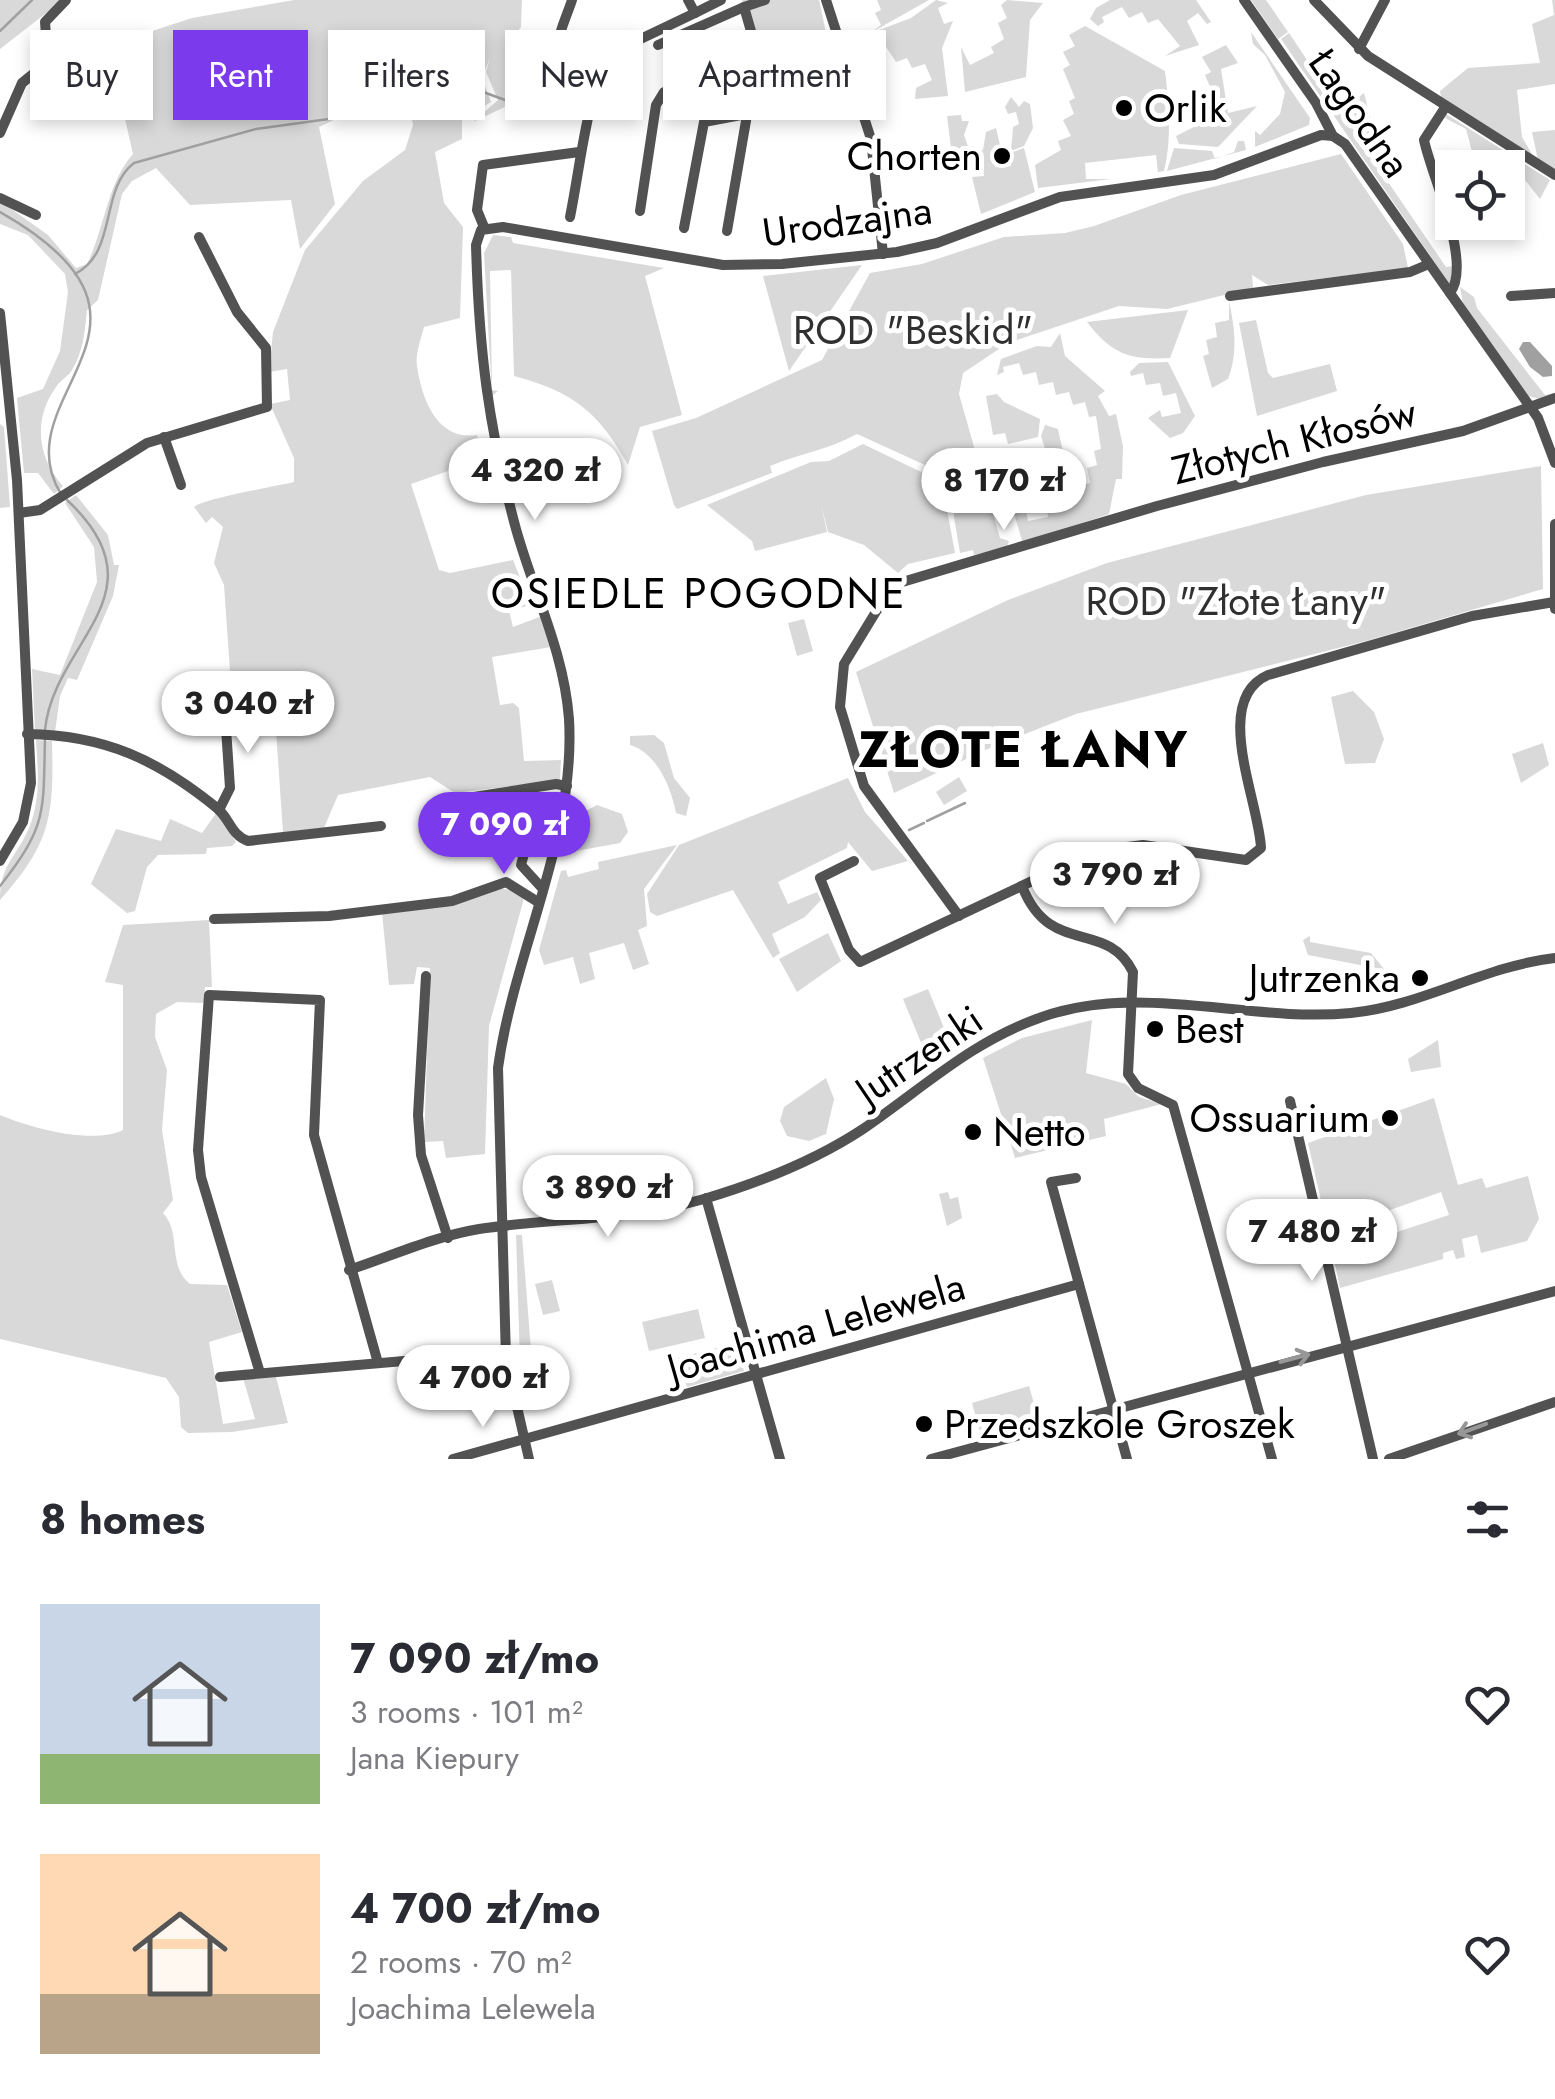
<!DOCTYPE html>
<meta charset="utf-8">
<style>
body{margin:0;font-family:Jost,sans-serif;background:#f2f2f3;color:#2b2b33;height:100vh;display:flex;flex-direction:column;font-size:38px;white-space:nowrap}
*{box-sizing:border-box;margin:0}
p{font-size:32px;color:#7c7c81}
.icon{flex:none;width:55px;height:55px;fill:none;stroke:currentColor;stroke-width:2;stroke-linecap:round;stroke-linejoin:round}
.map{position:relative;height:1459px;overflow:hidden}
.sheet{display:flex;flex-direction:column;background:#fff;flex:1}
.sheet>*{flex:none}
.hud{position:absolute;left:30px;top:30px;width:1000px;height:90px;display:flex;gap:20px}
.controls{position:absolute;left:1435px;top:150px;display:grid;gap:20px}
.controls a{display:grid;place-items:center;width:90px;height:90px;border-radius:0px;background:#fff;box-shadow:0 5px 15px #0003;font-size:50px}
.price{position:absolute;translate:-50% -85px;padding:0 22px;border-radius:35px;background:#fff;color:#222;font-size:32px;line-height:65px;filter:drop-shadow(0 2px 5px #0008)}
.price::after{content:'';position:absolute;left:50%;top:60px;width:30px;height:22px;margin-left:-15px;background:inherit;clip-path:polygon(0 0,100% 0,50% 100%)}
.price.current{background:#7c3aed;color:#fff}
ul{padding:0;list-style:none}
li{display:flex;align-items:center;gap:30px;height:250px;padding:0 40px}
li span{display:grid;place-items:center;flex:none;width:280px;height:200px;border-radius:0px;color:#555}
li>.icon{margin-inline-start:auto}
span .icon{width:120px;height:120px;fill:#fffc;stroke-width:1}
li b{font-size:42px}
h2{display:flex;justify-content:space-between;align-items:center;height:120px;padding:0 40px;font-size:42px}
.tag{padding:0 35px;border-radius:0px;background:#fff;box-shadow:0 5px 15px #0003;font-size:35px;line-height:90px}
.tag.current{background:#7c3aed;color:#fff}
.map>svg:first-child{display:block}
.green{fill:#d9d9d9}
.water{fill:#a0a0a0}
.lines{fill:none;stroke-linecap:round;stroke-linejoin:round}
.stream{stroke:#a0a0a0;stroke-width:2.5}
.minor{stroke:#525252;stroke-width:10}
.oneway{stroke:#979797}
.poi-dot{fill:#000;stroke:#fff;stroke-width:4}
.labels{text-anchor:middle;stroke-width:10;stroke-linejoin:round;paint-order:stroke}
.poi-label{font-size:40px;fill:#000;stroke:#fff;text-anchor:start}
.street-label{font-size:40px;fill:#000;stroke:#fff}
.park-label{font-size:40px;fill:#303030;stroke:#fff}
.neighbourhood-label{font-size:42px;letter-spacing:2.5px;fill:#000;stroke:#fff}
.district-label{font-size:50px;font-weight:bold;letter-spacing:2.5px;fill:#000;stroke:#fff}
</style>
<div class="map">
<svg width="1555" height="1459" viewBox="0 0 1555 1459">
<rect width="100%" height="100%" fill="#fff"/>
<g class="green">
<path d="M0,0h63l-63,49z"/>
<path d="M294,0h228l-1,27 -15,20 18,9 2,16 30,11 -83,39 25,-22 -12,-28 4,-14 -8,20 9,24 -29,18v19l-27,13 9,51 19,24 -3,91 -36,9c-3,12 -9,27 -7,39 5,35 21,75 60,69l5,24 -71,25 28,86 11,3 63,-13 18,45 -22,6 4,16 29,-11 9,31 -59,10 8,48 13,-2 6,5 5,53 37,-1 -1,20 -105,13 -25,-16 -92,18 -14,33 -41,4 -11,-159 -42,-2 -6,-86 -10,-22 9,-36 -11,-10 -6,6 -12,-16c11,-9 79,-20 100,-25v-24l-24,-54 20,-4 -3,-31 -18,3 4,-40 32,-82 58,-69 42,-31 8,-25 -2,-11 -20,-5 -42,4 -30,14 16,77 -35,45 -9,-49 -101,5 -34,-37 -24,13 -10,13 -24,106 -11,10c-2,20 -4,43 -15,60 -4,7 -12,10 -16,17 -23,32 -19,70 7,99l-9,8 -16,-21h-14l-7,-75 26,-9 17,-38 8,-59 -3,-18 -37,-39 -28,-11v-23l48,34 28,33 11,-4c18,-36 20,-81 46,-110l-16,-70 34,-9 -8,-41 49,-16z"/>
<path d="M742,0h77l8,37 -64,14z"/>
<path d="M877,0h52l-57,32 9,-7 -6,-12 6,-3z"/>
<path d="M936,0l12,3 -10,5 6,16 9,-3 -11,27 6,48 -33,3 1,-11 16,-8 -7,-16 -13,4 -5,-10 -11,4 -17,-26 -26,14v-10l58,-22z"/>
<path d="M1007,0l36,3 -13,17 -4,57 -61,15 -4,-45 9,18 24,-12 -3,-6 13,-8 -6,-16 9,-5 -6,-13z"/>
<path d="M1110,0h86l15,22 -4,2 -9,-11 -11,8 12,24 -34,11 15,-10 -22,-27 -10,4 -6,-11 -13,6 -7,-11 -20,10 2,5 -6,4 -8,-7 6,-11z"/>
<path d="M1251,0h15l22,32 -10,7z"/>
<path d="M1552,0h3v84l-38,6 5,47 11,19 -92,-59 -1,-6 28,-23 72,-5 -8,-39 22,-9z"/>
<path d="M1085,26l80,45c4,33 7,69 -1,100l-6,1 -2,-17 -71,8 1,16h25l-73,9 -3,-23 26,-15 -3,-9 13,-5 -8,-16 11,-6 -5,-13 6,-3 -12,-29 7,-4 -7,-13 12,-6 -6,-11z"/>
<path d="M1251,32l59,86 -1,7 -54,22v-16l5,4 20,-21 5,-22 -20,-37 -12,-11z"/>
<path d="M1289,33l52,78 23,-18 22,86 60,88 7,-1 -2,-22 3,33 -5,6 -168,-244z"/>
<path d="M1226,45l12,18 -17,6 7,44 29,-7 -39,41 -39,-3 -3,-8 24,-12 -4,-8 14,-8 -7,-14 8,-5 -6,-14 6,-3 -9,-15z"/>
<path d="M1011,97l8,10 5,-6 6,3 3,24 -9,18 -13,5 2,-24 6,-3 -3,-12 -8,2 -3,-7z"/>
<path d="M1446,114l104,66 -10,19 -30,-38 -34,6 -10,-38 -21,-11z"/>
<path d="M961,115l1,6h7l-5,14 6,17 13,-2 3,-18 10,-4 4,17 -6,1 1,21 16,-1 -1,-13 14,-5 11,44 -54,22 -9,-37 12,-1 -1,-11 -30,-1 -6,-48z"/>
<path d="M1555,130v40l-17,-10 -6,-28z"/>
<path d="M1238,141h6l2,9 -79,21 7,-23 38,3 3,8 19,-7z"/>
<path d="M1341,154l62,90 5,24 -140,17 -16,-10 1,13 -86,21 -48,-3 -111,37 -45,30 -4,21 41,144 9,3 -2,6 -33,8 -1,-5 -13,3 -13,-78 -90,-41c-30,16 -55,19 -87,32l2,7 -95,36 -3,-4 -22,-74 44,-13 126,-58 48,-87 52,-9 82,-27 61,-4 29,-7 87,-31z"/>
<path d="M493,235l18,2 2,6 151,25 -19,8 37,139 -42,12 -12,38c-30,-54 -55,-73 -114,-89l-3,-106 -21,1 2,119 6,1 -6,5 -8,-143z"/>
<path d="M862,265l-73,106 -26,-95z"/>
<path d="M1460,287l14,10 3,11 68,87 10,-2 -15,6 -12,-3 -65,-92z"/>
<path d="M1229,302c6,26 9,52 -1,77l-16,9 -9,-32 6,-2 -3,-14 11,-3 -2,-14 14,-3z"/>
<path d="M1188,310l-18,48c-41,2 -57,-3 -83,-36z"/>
<path d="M1256,320l12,53 5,5 57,-14 7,27 -80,25 -18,-93z"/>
<path d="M1060,333l5,23 40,35 -7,5 11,20 7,-2 7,32 -1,33h-6l-7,35 -86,30 -10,-34 18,-16 1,9 -7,2 3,16 20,-4 -1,-7 30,-13 -2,-10 15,-4 -3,-15 10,-3 -3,-14 7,-2 -5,-33 -7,1 -4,-15 -12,3 -4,-13 -13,3 -3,-13 -14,3 -3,-13 -13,3 -4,-12 -16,4 1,5 -7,3 4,-16 36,-13 14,1z"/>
<path d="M1168,362l27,54 -12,17 -13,5 -22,-20 12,-8 2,7 19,-4 -5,-20 -13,3 -3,-13 -14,2 -3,-12 -12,3 -1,-4 9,-9z"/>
<path d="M997,394l7,8 36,17 -2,18 -30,7 -3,-11 -12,2 -7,-39z"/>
<path d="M0,424l4,3 6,80 -10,1z"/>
<path d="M1045,425l13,4 5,23 -16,3 -6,-19z"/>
<path d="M863,444l79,38 13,71 -47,11 -10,9 -34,-28 -36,-13 -7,-28 6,28 -72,19 -3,-10 -45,-36 104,-43 18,-1z"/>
<path d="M1041,461l3,15 -28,25 -8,-33z"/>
<path d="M1541,466l2,123 -177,52 -290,73 -82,32 -100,47 -38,-121 152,-72 99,-37 259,-68z"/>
<path d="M76,495l32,40 6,30h5l-6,31 -36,84 -9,-2 -8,18 -5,36 -20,-2 -3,-61 28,6 37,-93 -3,-35 -29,-44z"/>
<path d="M804,619l9,32 -16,5 -9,-33z"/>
<path d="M1353,691l21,21 10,27 -9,24 -30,1 -14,-67z"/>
<path d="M654,735l10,8 10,35 16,20 -4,18 -10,-3c-5,-26 -19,-60 -46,-68v-9z"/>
<path d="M36,740l16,1c2,75 -1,102 -52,159 0,-36 16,-42 29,-72 12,-29 9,-58 7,-88z"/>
<path d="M1543,743l6,22 -28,18 -9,-29z"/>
<path d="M959,777l8,14 -23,14 -8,-13z"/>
<path d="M848,778l17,34 43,49 -36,10 -24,-29 -1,6 -69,34 10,22 29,-12 4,8 -16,17 -33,17 8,19 -7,5 -40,-68 -76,26 -7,-4 -3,-18 32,-49z"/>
<path d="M597,805l25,9 6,18 -8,11 -44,8 8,-39z"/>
<path d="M217,812l19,30 -4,4 -25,2 -1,6 -48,1 -11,12 -12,44 -8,2 -36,-29 25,-55 45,12 9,-22 32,14z"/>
<path d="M677,845l-33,44 3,37 -9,4 11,34 -16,6 -9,-27 -35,10 6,26 -15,5 -7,-27 -29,8 -5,-15 22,-79 5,-1 2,7 31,-8 -1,-7z"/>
<path d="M498,888l19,3 7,7 -35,128 -4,128 -39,4 -3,-17 -19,1 6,-174 -13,-1 -3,17 -25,1 -7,-73 71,-8z"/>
<path d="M209,920l3,67h-7l-1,16 -27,-1 -21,12 -1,23 12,33 -5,60 11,70 -10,13c19,20 4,53 27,71l37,1 15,47 -33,10 14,82 32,-5 -12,-41 33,-1 12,46 -56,9 -44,1 -7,-6 -2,-30 -13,-19 -166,-39v-224c31,13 93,30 123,15v-145l-18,-3 18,-57z"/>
<path d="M828,933l13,28 -44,31 -18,-33z"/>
<path d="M1310,936v6l61,11 13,16 -3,17 -7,1 2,-19 -68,-13 -5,-15z"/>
<path d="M928,989l19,46 -25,10 -19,-46z"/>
<path d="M1092,1020l-6,53 40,11 13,13 23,7 -58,15 2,17 -91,22 -32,-100 39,-20z"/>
<path d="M1438,1040l3,27 -30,5 -3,-13z"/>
<path d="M826,1078l8,21 -8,35 -17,7 -22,-5 -7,-15 4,-14z"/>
<path d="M1434,1098l24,87 24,-7 4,10 42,-12 11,43 -12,22 -46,12 -4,-18 -15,4 3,18 -9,2 -3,-9 -10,3v6l-103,29 -9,-43 11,-1 3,5 104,-34 -8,-23 -113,40 -20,-89z"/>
<path d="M948,1192l2,7 8,-2 4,21 -15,8 -8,-32z"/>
<path d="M516,1235h6l12,154 -13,3z"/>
<path d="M552,1280l8,31 -17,4 -8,-31z"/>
<path d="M698,1309l7,29 -56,13 -7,-29z"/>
<path d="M736,1343l8,28 -57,16 -9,-29z"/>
<path d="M1029,1386l8,28 -57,18 -8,-29z"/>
</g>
<path class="water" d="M1523,342h7l22,24v10l-9,1 -13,-10 -11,-18z"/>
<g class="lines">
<g class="stream">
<path d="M0,31l32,-31"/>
<path d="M0,212c198,112 0,183 61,282"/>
<path d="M75,274c43,-22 24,-84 59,-111l122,-34 80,-11 29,-18 91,-18 49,18"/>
<path d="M45,730c8,-88 122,-137 22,-230"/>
<path d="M927,821l38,-18"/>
<path d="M909,830l15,-7"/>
<path d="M0,886c48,-61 43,-74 45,-148"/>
</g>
<g class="minor">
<path d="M572,0c-7,22 -26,57 -9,76l132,-63"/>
<path d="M688,0l7,13 26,-13"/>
<path d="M826,0l45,139 12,115"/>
<path d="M1244,0l72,103 17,33 12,8 193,274 17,45"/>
<path d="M1314,0l54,56 187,119"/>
<path d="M658,45l86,-38"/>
<path d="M1359,49l26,-49"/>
<path d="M528,50l-1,17c12,13 20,15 36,9"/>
<path d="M94,83l-22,-29 51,-14"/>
<path d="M1446,106l-22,34c7,35 49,123 26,153"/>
<path d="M0,133l22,-50 26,-21 -3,-40 21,-22"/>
<path d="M0,198l36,17"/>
<path d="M640,211l16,-106 8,-13 98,-23 -18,-62 21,-7"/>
<path d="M570,217c9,-45 13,-87 26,-132"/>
<path d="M484,227l-7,-17 6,-45 96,-13"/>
<path d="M684,228l20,-106 58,-11 7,-9 -7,-33"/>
<path d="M727,231l20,-116"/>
<path d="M1230,296l180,-24 19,-8"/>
<path d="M1511,296l44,-3"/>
<path d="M0,313l17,167 14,303 -8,39 -23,39"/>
<path d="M164,437l17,48"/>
<path d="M19,513l21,-3 107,-67 120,-36 -1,-59 -29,-36 -38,-75"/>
<path d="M1555,524v85"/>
<path d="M27,734c78,1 131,26 190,74 13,11 14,27 31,33l133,-15"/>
<path d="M455,800l101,-16 11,2"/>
<path d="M219,810l11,-22 -7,-105"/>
<path d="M854,861l-34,17 29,72 11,12 236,-111 47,-6 103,15 15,-12c-2,-47 -50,-148 7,-173l204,-59 82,-14"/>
<path d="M1022,886c28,72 84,32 111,86l-5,102 10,14 35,17 99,354"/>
<path d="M542,888l-21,-23 15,-56 6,-5 23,-4"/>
<path d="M959,916l-95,-130 -24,-79 4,-43 33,-54 22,-27 258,-77 166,-44 140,-31 92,-33"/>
<path d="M214,919l115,-3 123,-15 54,-19 32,20"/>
<path d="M426,976l-8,139 3,40 27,83"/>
<path d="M1290,1101l83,358"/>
<path d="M1076,1178l-25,4 76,277"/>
<path d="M706,1198l74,261"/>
<path d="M349,1270c42,-14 87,-34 130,-41 80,-12 144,-7 225,-30 54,-16 112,-39 159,-70 60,-41 109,-88 179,-112 99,-35 207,6 309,-4 71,-7 133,-47 204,-55"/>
<path d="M260,1373l-59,-196 -3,-27 11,-155 111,5 -6,135 64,228"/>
<path d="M220,1377l253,-22"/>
<path d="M453,1459l626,-175"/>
<path d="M529,1459l-23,-100 -8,-291c16,-117 78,-229 71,-349 -5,-67 -35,-126 -53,-190 -28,-103 -37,-178 -40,-284l5,-15 22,-3 220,38 59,-1 115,-12 40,-9 123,-46 154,-22 107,-40 12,1"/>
<path d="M931,1459l624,-168"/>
<path d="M1389,1459l166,-57"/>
</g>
</g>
<defs><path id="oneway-shaft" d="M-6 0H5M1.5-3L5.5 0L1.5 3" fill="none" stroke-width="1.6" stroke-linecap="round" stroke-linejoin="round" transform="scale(2.5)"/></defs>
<g class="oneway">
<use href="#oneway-shaft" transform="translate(1295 1358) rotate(-15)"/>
<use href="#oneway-shaft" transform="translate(1472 1429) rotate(160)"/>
</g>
<g class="poi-dot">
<circle cx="1124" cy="108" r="10"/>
<circle cx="1002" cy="156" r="10"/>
<circle cx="1420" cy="978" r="10"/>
<circle cx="1155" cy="1029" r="10"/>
<circle cx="1390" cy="1118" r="10"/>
<circle cx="973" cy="1132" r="10"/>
<circle cx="924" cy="1424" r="10"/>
</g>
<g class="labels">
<g class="poi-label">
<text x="1144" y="122">Orlik</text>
<text x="982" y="170" text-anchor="end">Chorten</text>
<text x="1400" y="992" text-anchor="end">Jutrzenka</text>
<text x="1175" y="1043">Best</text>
<text x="1370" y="1132" text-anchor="end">Ossuarium</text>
<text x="993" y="1146">Netto</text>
<text x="944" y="1438">Przedszkole Groszek</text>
</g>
<g class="street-label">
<text transform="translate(1360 113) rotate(55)" y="14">Łagodna</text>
<text transform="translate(847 221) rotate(-8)" y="14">Urodzajna</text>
<text transform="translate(1294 441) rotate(-14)" y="14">Złotych Kłosów</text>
<text transform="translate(919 1055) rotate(-34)" y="14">Jutrzenki</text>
<text transform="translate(816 1327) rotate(-16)" y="14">Joachima Lelewela</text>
</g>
<g class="park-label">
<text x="913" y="344">ROD "Beskid"</text>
<text x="1236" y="615">ROD "Złote Łany"</text>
</g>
<g class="neighbourhood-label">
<text x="699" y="608">OSIEDLE POGODNE</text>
</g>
<g class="district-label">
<text x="1024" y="767">ZŁOTE ŁANY</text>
</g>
</g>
</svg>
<div class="controls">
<a><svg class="icon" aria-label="locate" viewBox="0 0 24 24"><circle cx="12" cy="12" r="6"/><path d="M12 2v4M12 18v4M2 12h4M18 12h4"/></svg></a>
</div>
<b class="price" style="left:535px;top:523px">4 320 zł</b>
<b class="price" style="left:1004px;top:533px">8 170 zł</b>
<b class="price" style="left:248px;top:756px">3 040 zł</b>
<b class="price current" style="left:504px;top:877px">7 090 zł</b>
<b class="price" style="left:1115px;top:927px">3 790 zł</b>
<b class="price" style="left:608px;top:1240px">3 890 zł</b>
<b class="price" style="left:1312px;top:1284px">7 480 zł</b>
<b class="price" style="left:483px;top:1430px">4 700 zł</b>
<div class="hud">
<a class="tag">Buy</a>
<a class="tag current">Rent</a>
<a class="tag">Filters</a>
<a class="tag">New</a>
<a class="tag">Apartment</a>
</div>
</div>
<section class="sheet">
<h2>8 homes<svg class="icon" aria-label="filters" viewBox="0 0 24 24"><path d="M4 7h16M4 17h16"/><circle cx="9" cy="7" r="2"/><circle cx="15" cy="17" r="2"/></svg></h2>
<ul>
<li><span style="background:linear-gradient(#c9d6e8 75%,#8fb573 0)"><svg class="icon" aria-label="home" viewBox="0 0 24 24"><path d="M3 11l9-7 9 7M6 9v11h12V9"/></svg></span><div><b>7 090 zł/mo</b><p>3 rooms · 101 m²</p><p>Jana Kiepury</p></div><svg class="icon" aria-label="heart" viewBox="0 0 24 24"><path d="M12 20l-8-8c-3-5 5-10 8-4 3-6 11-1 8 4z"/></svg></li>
<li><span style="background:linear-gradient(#ffd9b3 70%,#b9a48a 0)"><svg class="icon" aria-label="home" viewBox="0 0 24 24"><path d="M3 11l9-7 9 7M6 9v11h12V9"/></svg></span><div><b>4 700 zł/mo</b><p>2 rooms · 70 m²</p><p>Joachima Lelewela</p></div><svg class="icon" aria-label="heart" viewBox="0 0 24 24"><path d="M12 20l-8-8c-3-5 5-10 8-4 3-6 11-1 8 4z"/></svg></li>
</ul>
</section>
